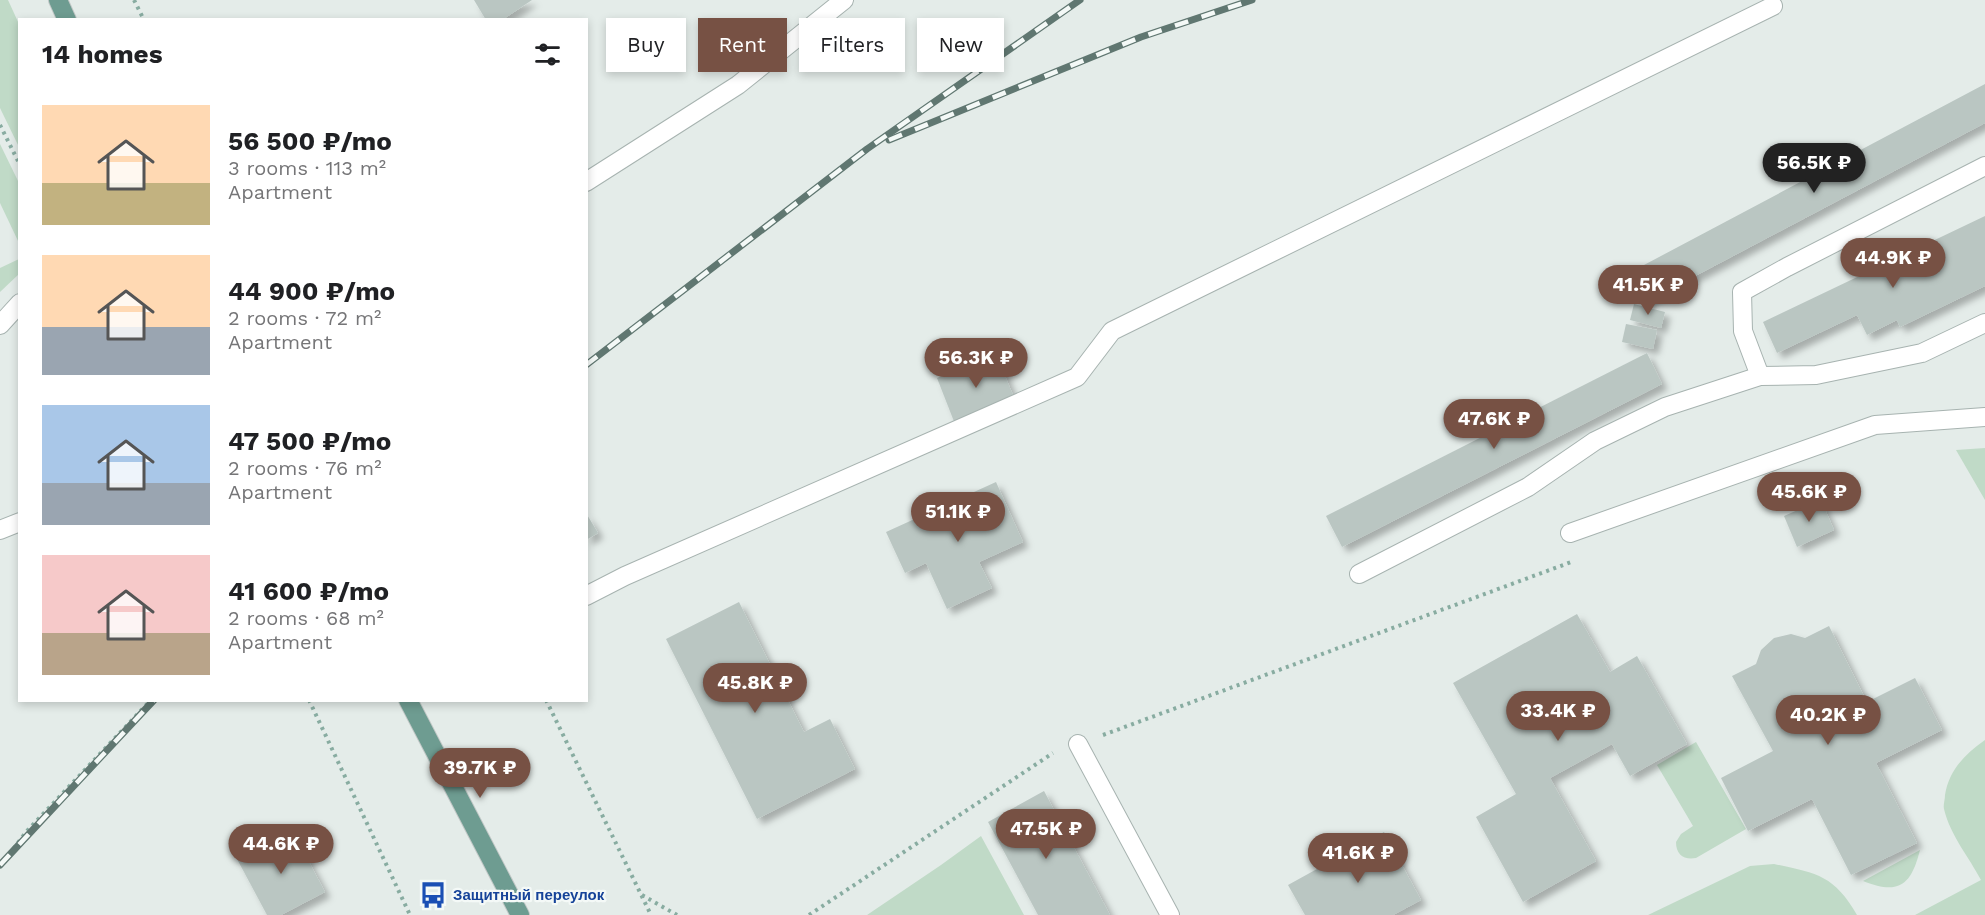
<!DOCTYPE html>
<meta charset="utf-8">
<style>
body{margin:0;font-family:"Work Sans",sans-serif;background:#f2f2f2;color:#202124;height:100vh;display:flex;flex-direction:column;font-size:22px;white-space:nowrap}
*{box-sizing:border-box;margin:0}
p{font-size:20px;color:#757577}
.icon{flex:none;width:33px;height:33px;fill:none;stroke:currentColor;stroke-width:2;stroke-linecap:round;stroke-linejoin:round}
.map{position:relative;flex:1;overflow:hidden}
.details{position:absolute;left:18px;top:18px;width:570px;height:684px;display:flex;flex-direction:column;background:#fff;border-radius:0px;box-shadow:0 3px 9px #0003}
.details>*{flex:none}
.hud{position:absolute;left:606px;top:18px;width:570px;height:54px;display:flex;gap:12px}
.price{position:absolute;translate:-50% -51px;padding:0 14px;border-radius:21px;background:#775144;color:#fff;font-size:20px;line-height:39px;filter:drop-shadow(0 2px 3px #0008)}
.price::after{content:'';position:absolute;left:50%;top:36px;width:18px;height:14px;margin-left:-9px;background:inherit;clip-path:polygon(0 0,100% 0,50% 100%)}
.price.current{background:#222;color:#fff}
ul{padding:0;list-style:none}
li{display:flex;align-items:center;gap:18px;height:150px;padding:0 24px}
li span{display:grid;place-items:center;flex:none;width:168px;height:120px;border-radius:0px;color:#555}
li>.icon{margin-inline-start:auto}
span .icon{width:72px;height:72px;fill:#fffc;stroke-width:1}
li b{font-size:26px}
h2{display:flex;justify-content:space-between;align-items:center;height:72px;padding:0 24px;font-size:26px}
.chip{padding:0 21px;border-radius:0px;background:#fff;box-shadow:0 3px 9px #0003;font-size:21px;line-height:54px}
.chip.current{background:#775144;color:#fff}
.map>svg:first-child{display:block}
.green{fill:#c0dac7}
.building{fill:#bac6c2;filter:url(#shadow)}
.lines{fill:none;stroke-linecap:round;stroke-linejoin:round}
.minor-casing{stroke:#a7b3b0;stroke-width:20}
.major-casing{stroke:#c2c8c7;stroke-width:20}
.path{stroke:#88aca1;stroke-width:4;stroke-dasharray:3 4.5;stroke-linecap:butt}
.minor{stroke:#fff;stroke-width:18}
.major{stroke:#6e9c91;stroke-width:18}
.rail-casing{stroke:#607771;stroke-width:7}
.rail{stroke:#f4f9f7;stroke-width:4.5;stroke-dasharray:14;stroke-linecap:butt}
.labels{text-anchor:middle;stroke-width:4.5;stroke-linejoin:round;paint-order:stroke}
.transit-label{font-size:15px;font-weight:bold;fill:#164399;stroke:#f4f9f7;text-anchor:start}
</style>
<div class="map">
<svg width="1985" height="915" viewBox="0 0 1985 915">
<defs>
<filter id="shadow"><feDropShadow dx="5.5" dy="5.5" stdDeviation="3" flood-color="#0004"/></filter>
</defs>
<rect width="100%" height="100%" fill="#e4ece9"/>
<g class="green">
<path d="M0,0h8l11,24v123l-19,-39z"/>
<path d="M0,144l19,39v60l-19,-40z"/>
<path d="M19,259v15l-19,18v-24z"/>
<path d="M1985,448v52l-29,-50z"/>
<path d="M1985,740v175h-70l66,-35c-12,-23 -31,-45 -37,-71 -1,-4 1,-9 1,-14 4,-25 20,-41 40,-55z"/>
<path d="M1696,742l50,87 -50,29c-12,2 -20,-3 -20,-16l5,-8 12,-8 -36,-61z"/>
<path d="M981,836l43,79h-157l74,-50z"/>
<path d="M1920,850c-9,36 -22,45 -57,31z"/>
<path d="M1774,864c42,9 60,11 83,51h-209l102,-49z"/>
</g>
<g class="building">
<path d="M474,0h58l-30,20h-16z"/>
<path d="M1985,84v39l-341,180 -10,-19 16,-7 -6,-12z"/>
<path d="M1985,216v70l-85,41 -3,-7 -30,15 -10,-20 -80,38 -14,-31z"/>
<path d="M1634,304l31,8 -4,16 -31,-8z"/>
<path d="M1626,324l31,6 -4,19 -31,-7z"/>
<path d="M1647,353l15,31 -320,163 -16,-31z"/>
<path d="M996,354l19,46 -60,24 -18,-46z"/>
<path d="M996,482l27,60 -44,20 13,26 -45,21 -21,-46 -21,10 -19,-41z"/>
<path d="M1821,500l13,30 -37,17 -13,-31z"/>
<path d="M586,513l12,20 -12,7z"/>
<path d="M739,602l65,130 26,-13 25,50 -98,50 -91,-180z"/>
<path d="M1577,614l33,58 27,-16 50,88 -57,32 -18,-32 -62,34 46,83 -73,41 -47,-85 40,-23 -63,-111z"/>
<path d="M1829,626l38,76 48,-24 27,52 -66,33 41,80 -66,32 -39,-76 -64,32 -27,-53 52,-27 -41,-75 24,-12 5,-14 13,-12 17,-4 14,4z"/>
<path d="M1044,791l66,124h-72l-50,-93z"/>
<path d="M292,830l33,62 -44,23h-14l-30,-56z"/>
<path d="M1384,832l37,68 -28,15h-88l-17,-30z"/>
</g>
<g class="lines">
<defs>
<g id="minor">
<path d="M586,182l152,-97 106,-85"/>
<path d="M0,325l20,-22"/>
<path d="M1760,376l-17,-45 -1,-39 45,-25 198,-101"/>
<path d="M0,530l20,-8"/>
<path d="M1570,533l305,-108 110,-8"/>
<path d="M1359,574l169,-87 67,-46 70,-34 95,-31 56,-1 106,-22 63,-30"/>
<path d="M586,596l39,-20 452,-199 35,-46 661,-325"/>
<path d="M1078,744l92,171"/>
</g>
<g id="major">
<path d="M58,0l9,20"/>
<path d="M408,700l112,215"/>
</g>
</defs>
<use href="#minor" class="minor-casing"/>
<use href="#major" class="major-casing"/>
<g class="path">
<path d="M134,0l10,20"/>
<path d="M0,125l20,40"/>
<path d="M309,700l101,215"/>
<path d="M546,700l105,215"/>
<path d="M1103,735l471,-174"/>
<path d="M0,867l26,-35 125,-132"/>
<path d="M642,895l35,20"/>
<path d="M809,915l244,-162"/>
</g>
<use href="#minor" class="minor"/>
<use href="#major" class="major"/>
<defs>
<g id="rail">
<path d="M889,140l252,-103 111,-37"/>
<path d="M586,365l281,-216 213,-149"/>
<path d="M0,865l154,-165"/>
</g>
</defs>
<use href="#rail" class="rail-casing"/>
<use href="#rail" class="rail"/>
</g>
<defs>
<symbol id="bus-bare" viewBox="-9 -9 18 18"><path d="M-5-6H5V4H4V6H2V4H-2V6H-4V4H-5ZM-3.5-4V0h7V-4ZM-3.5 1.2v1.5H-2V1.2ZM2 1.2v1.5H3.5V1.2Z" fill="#1a4fb4" stroke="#f4f9f7" stroke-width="2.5" paint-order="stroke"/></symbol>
</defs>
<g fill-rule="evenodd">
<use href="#bus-bare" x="414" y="876" width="38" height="38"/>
</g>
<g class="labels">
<g class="transit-label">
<text x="453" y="900">Защитный переулок</text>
</g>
</g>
</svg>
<b class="price current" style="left:1814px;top:194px">56.5K ₽</b>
<b class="price" style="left:1893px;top:289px">44.9K ₽</b>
<b class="price" style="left:1648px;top:316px">41.5K ₽</b>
<b class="price" style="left:976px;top:389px">56.3K ₽</b>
<b class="price" style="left:1494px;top:450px">47.6K ₽</b>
<b class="price" style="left:1809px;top:523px">45.6K ₽</b>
<b class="price" style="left:958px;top:543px">51.1K ₽</b>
<b class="price" style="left:755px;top:714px">45.8K ₽</b>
<b class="price" style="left:1558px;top:742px">33.4K ₽</b>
<b class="price" style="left:1828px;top:746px">40.2K ₽</b>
<b class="price" style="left:480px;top:799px">39.7K ₽</b>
<b class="price" style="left:1046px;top:860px">47.5K ₽</b>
<b class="price" style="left:281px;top:875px">44.6K ₽</b>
<b class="price" style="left:1358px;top:884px">41.6K ₽</b>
<div class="hud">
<a class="chip">Buy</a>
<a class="chip current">Rent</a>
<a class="chip">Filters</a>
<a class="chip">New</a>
</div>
<section class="details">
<h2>14 homes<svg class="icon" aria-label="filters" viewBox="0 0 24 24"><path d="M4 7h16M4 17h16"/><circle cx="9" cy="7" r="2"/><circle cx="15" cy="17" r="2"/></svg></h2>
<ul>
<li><span style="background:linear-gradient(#ffd9b3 65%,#c2b280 0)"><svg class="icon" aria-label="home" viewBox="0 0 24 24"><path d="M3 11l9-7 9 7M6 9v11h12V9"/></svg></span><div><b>56 500 ₽/mo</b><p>3 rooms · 113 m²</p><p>Apartment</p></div></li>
<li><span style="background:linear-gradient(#ffd9b3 60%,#9aa5b1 0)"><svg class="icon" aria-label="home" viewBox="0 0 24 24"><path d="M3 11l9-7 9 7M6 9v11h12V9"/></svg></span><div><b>44 900 ₽/mo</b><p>2 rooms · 72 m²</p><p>Apartment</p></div></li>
<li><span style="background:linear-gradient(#a9c7e8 65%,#9aa5b1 0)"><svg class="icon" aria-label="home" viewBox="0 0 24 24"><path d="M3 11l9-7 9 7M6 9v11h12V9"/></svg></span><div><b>47 500 ₽/mo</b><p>2 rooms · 76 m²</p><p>Apartment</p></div></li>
<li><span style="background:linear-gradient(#f6c9c9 65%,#b9a48a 0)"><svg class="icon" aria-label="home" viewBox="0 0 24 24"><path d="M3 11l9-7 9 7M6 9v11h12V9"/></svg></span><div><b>41 600 ₽/mo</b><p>2 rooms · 68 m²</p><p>Apartment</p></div></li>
</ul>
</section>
</div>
